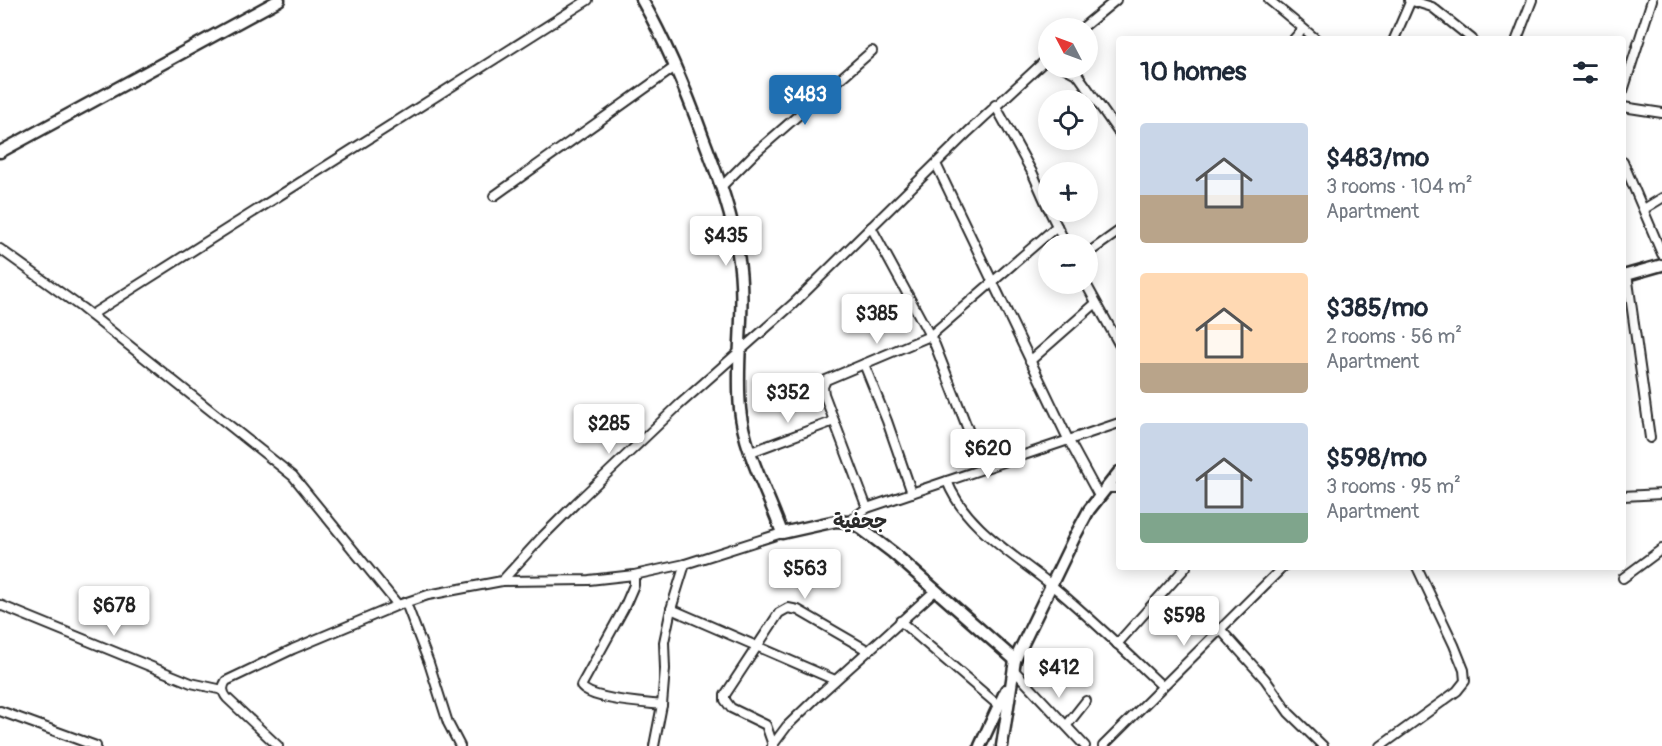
<!DOCTYPE html>
<meta charset="utf-8">
<style>
body{margin:0;font-family:Pangolin,"Playpen Sans Arabic",sans-serif;background:#f6f6f7;color:#1f2937;height:100vh;display:flex;flex-direction:column;font-size:22px;white-space:nowrap}
*{box-sizing:border-box;margin:0}
p{font-size:20px;color:#747a83}
.icon{flex:none;width:33px;height:33px;fill:none;stroke:currentColor;stroke-width:2;stroke-linecap:round;stroke-linejoin:round}
.map{position:relative;flex:1;overflow:hidden}
.details{position:absolute;left:1116px;top:36px;width:510px;height:534px;display:flex;flex-direction:column;background:#fff;border-radius:6px;box-shadow:0 3px 15px #0003}
.details>*{flex:none}
.needle{width:39px;rotate:311deg}
.tools{position:absolute;left:1038px;top:18px;display:grid;gap:12px}
.tools a{display:grid;place-items:center;width:60px;height:60px;border-radius:50%;background:#fff;box-shadow:0 3px 15px #0003;font-size:30px}
.price{position:absolute;translate:-50% -51px;padding:0 14px;border-radius:6px;background:#fff;color:#222;font-size:20px;line-height:39px;filter:drop-shadow(0 2px 3px #0008)}
.price::after{content:'';position:absolute;left:50%;top:36px;width:18px;height:14px;margin-left:-9px;background:inherit;clip-path:polygon(0 0,100% 0,50% 100%)}
.price.current{background:#1f6fb2;color:#fff}
ul{padding:0;list-style:none}
li{display:flex;align-items:center;gap:18px;height:150px;padding:0 24px}
li span{display:grid;place-items:center;flex:none;width:168px;height:120px;border-radius:6px;color:#555}
li>.icon{margin-inline-start:auto}
span .icon{width:72px;height:72px;fill:#fffc;stroke-width:1}
li b{font-size:26px}
h2{display:flex;justify-content:space-between;align-items:center;height:72px;padding:0 24px;font-size:26px}
.map>svg:first-child{display:block}
.lines{fill:none;stroke-linecap:round;stroke-linejoin:round}
.street-casing{stroke:#2b2b2b;stroke-width:12}
.secondary-casing{stroke:#2b2b2b;stroke-width:15}
.street{stroke:#fff;stroke-width:8}
.secondary{stroke:#fff;stroke-width:10}
.labels{text-anchor:middle;stroke-width:4.5;stroke-linejoin:round;paint-order:stroke}
.quarter-label{font-size:20px;font-weight:bold;fill:#2b2b2b;stroke:#fff}
</style>
<div class="map">
<svg width="1662" height="746" viewBox="0 0 1662 746">
<rect width="100%" height="100%" fill="#fff"/>
<filter id="ink" filterUnits="userSpaceOnUse"><feTurbulence type="fractalNoise" baseFrequency=".0167" numOctaves="2"/><feDisplacementMap in="SourceGraphic" scale="12" xChannelSelector="R" yChannelSelector="G"/><feConvolveMatrix kernelMatrix="1 2 1 2 8 2 1 2 1" color-interpolation-filters="sRGB"/></filter>
<g filter="url(#ink)">
<g class="lines">
<defs>
<g id="street">
<path d="M1269,0l47,39"/>
<path d="M1409,0l23,7 40,32"/>
<path d="M1082,28l34,-28"/>
<path d="M1294,39l9,-10"/>
<path d="M1394,39l17,-39"/>
<path d="M1517,39l15,-39"/>
<path d="M1065,68l13,7 41,58"/>
<path d="M1623,91l29,-91"/>
<path d="M995,105l38,69 15,34"/>
<path d="M1623,107l39,6"/>
<path d="M1623,162l39,92"/>
<path d="M936,164l132,275 31,57"/>
<path d="M722,186l33,-33 117,-102"/>
<path d="M494,196l181,-129"/>
<path d="M1644,209l18,-11"/>
<path d="M1050,212l16,32"/>
<path d="M871,227l64,118 48,123"/>
<path d="M0,249l82,59 211,168 105,129"/>
<path d="M1088,253l31,-22"/>
<path d="M1627,274l23,164"/>
<path d="M1086,284l33,60"/>
<path d="M91,315l497,-315"/>
<path d="M1030,361l66,-58"/>
<path d="M864,364l23,57 25,72"/>
<path d="M751,452l83,-31"/>
<path d="M947,481c18,46 66,73 103,103 39,32 75,67 112,102"/>
<path d="M1105,488h14"/>
<path d="M1623,496l39,-2"/>
<path d="M867,508l-43,-114 -1,-7 3,-7 104,-44 127,-110"/>
<path d="M848,522l19,-14 252,-85"/>
<path d="M634,575v10l-10,23 -43,78c9,14 64,17 81,19"/>
<path d="M1623,578l39,-29"/>
<path d="M502,581l39,-43 34,-34 104,-99 114,-101 175,-172 80,-74"/>
<path d="M406,603l23,60 19,60 12,23"/>
<path d="M0,605l191,78 32,7"/>
<path d="M671,609l164,71"/>
<path d="M900,621l98,84"/>
<path d="M1220,629l45,50 24,34 34,33"/>
<path d="M1117,644l69,-77"/>
<path d="M1013,669l72,77"/>
<path d="M0,711l96,35"/>
<path d="M1067,725l19,-24"/>
<path d="M773,745l-7,-20 -35,-17 -6,-8v-5l54,-82 9,-5 10,2 69,40"/>
<path d="M278,746l-51,-48c-5,-6 -5,-11 -1,-17l67,-32 105,-44 30,-10 74,-14 87,-1 45,-5 51,-11 97,-31"/>
<path d="M654,746l8,-41 3,-36 -1,-27 7,-33 14,-45"/>
<path d="M772,746l15,-20 31,-30 118,-106"/>
<path d="M1103,746l180,-179"/>
<path d="M1381,746l76,-55 8,-10 -1,-11 -10,-25 -37,-78"/>
</g>
<g id="secondary">
<path d="M642,0c25,44 44,90 61,137 15,40 29,75 35,117 9,53 -3,103 2,155 4,42 28,84 42,124l54,-12 12,1 11,5 33,25 123,108"/>
<path d="M0,152l279,-152"/>
<path d="M1623,276l39,-11"/>
<path d="M980,746l26,-56"/>
<path d="M1002,746l13,-86 60,-124 14,-26 30,-38"/>
</g>
</defs>
<use href="#street" class="street-casing"/>
<use href="#secondary" class="secondary-casing"/>
<use href="#street" class="street"/>
<use href="#secondary" class="secondary"/>
</g>
</g>
<g class="labels">
<g class="quarter-label">
<text x="860" y="528">جحفية</text>
</g>
</g>
</svg>
<div class="tools">
<a><svg class="needle" viewBox="-14 -14 28 28"><path d="M0-13l5 13h-10z" fill="#e53935"/><path d="M0 13l5-13h-10z" fill="#747a83"/></svg></a>
<a><svg class="icon" aria-label="locate" viewBox="0 0 24 24"><circle cx="12" cy="12" r="6"/><path d="M12 2v4M12 18v4M2 12h4M18 12h4"/></svg></a>
<a>+</a>
<a>−</a>
</div>
<b class="price current" style="left:805px;top:126px">$483</b>
<b class="price" style="left:726px;top:267px">$435</b>
<b class="price" style="left:877px;top:345px">$385</b>
<b class="price" style="left:788px;top:424px">$352</b>
<b class="price" style="left:609px;top:455px">$285</b>
<b class="price" style="left:988px;top:480px">$620</b>
<b class="price" style="left:805px;top:600px">$563</b>
<b class="price" style="left:114px;top:637px">$678</b>
<b class="price" style="left:1184px;top:647px">$598</b>
<b class="price" style="left:1059px;top:699px">$412</b>
<section class="details">
<h2>10 homes<svg class="icon" aria-label="filters" viewBox="0 0 24 24"><path d="M4 7h16M4 17h16"/><circle cx="9" cy="7" r="2"/><circle cx="15" cy="17" r="2"/></svg></h2>
<ul>
<li><span style="background:linear-gradient(#c9d6e8 60%,#b9a48a 0)"><svg class="icon" aria-label="home" viewBox="0 0 24 24"><path d="M3 11l9-7 9 7M6 9v11h12V9"/></svg></span><div><b>$483/mo</b><p>3 rooms · 104 m²</p><p>Apartment</p></div></li>
<li><span style="background:linear-gradient(#ffd9b3 75%,#b9a48a 0)"><svg class="icon" aria-label="home" viewBox="0 0 24 24"><path d="M3 11l9-7 9 7M6 9v11h12V9"/></svg></span><div><b>$385/mo</b><p>2 rooms · 56 m²</p><p>Apartment</p></div></li>
<li><span style="background:linear-gradient(#c9d6e8 75%,#7fa58c 0)"><svg class="icon" aria-label="home" viewBox="0 0 24 24"><path d="M3 11l9-7 9 7M6 9v11h12V9"/></svg></span><div><b>$598/mo</b><p>3 rooms · 95 m²</p><p>Apartment</p></div></li>
</ul>
</section>
</div>
